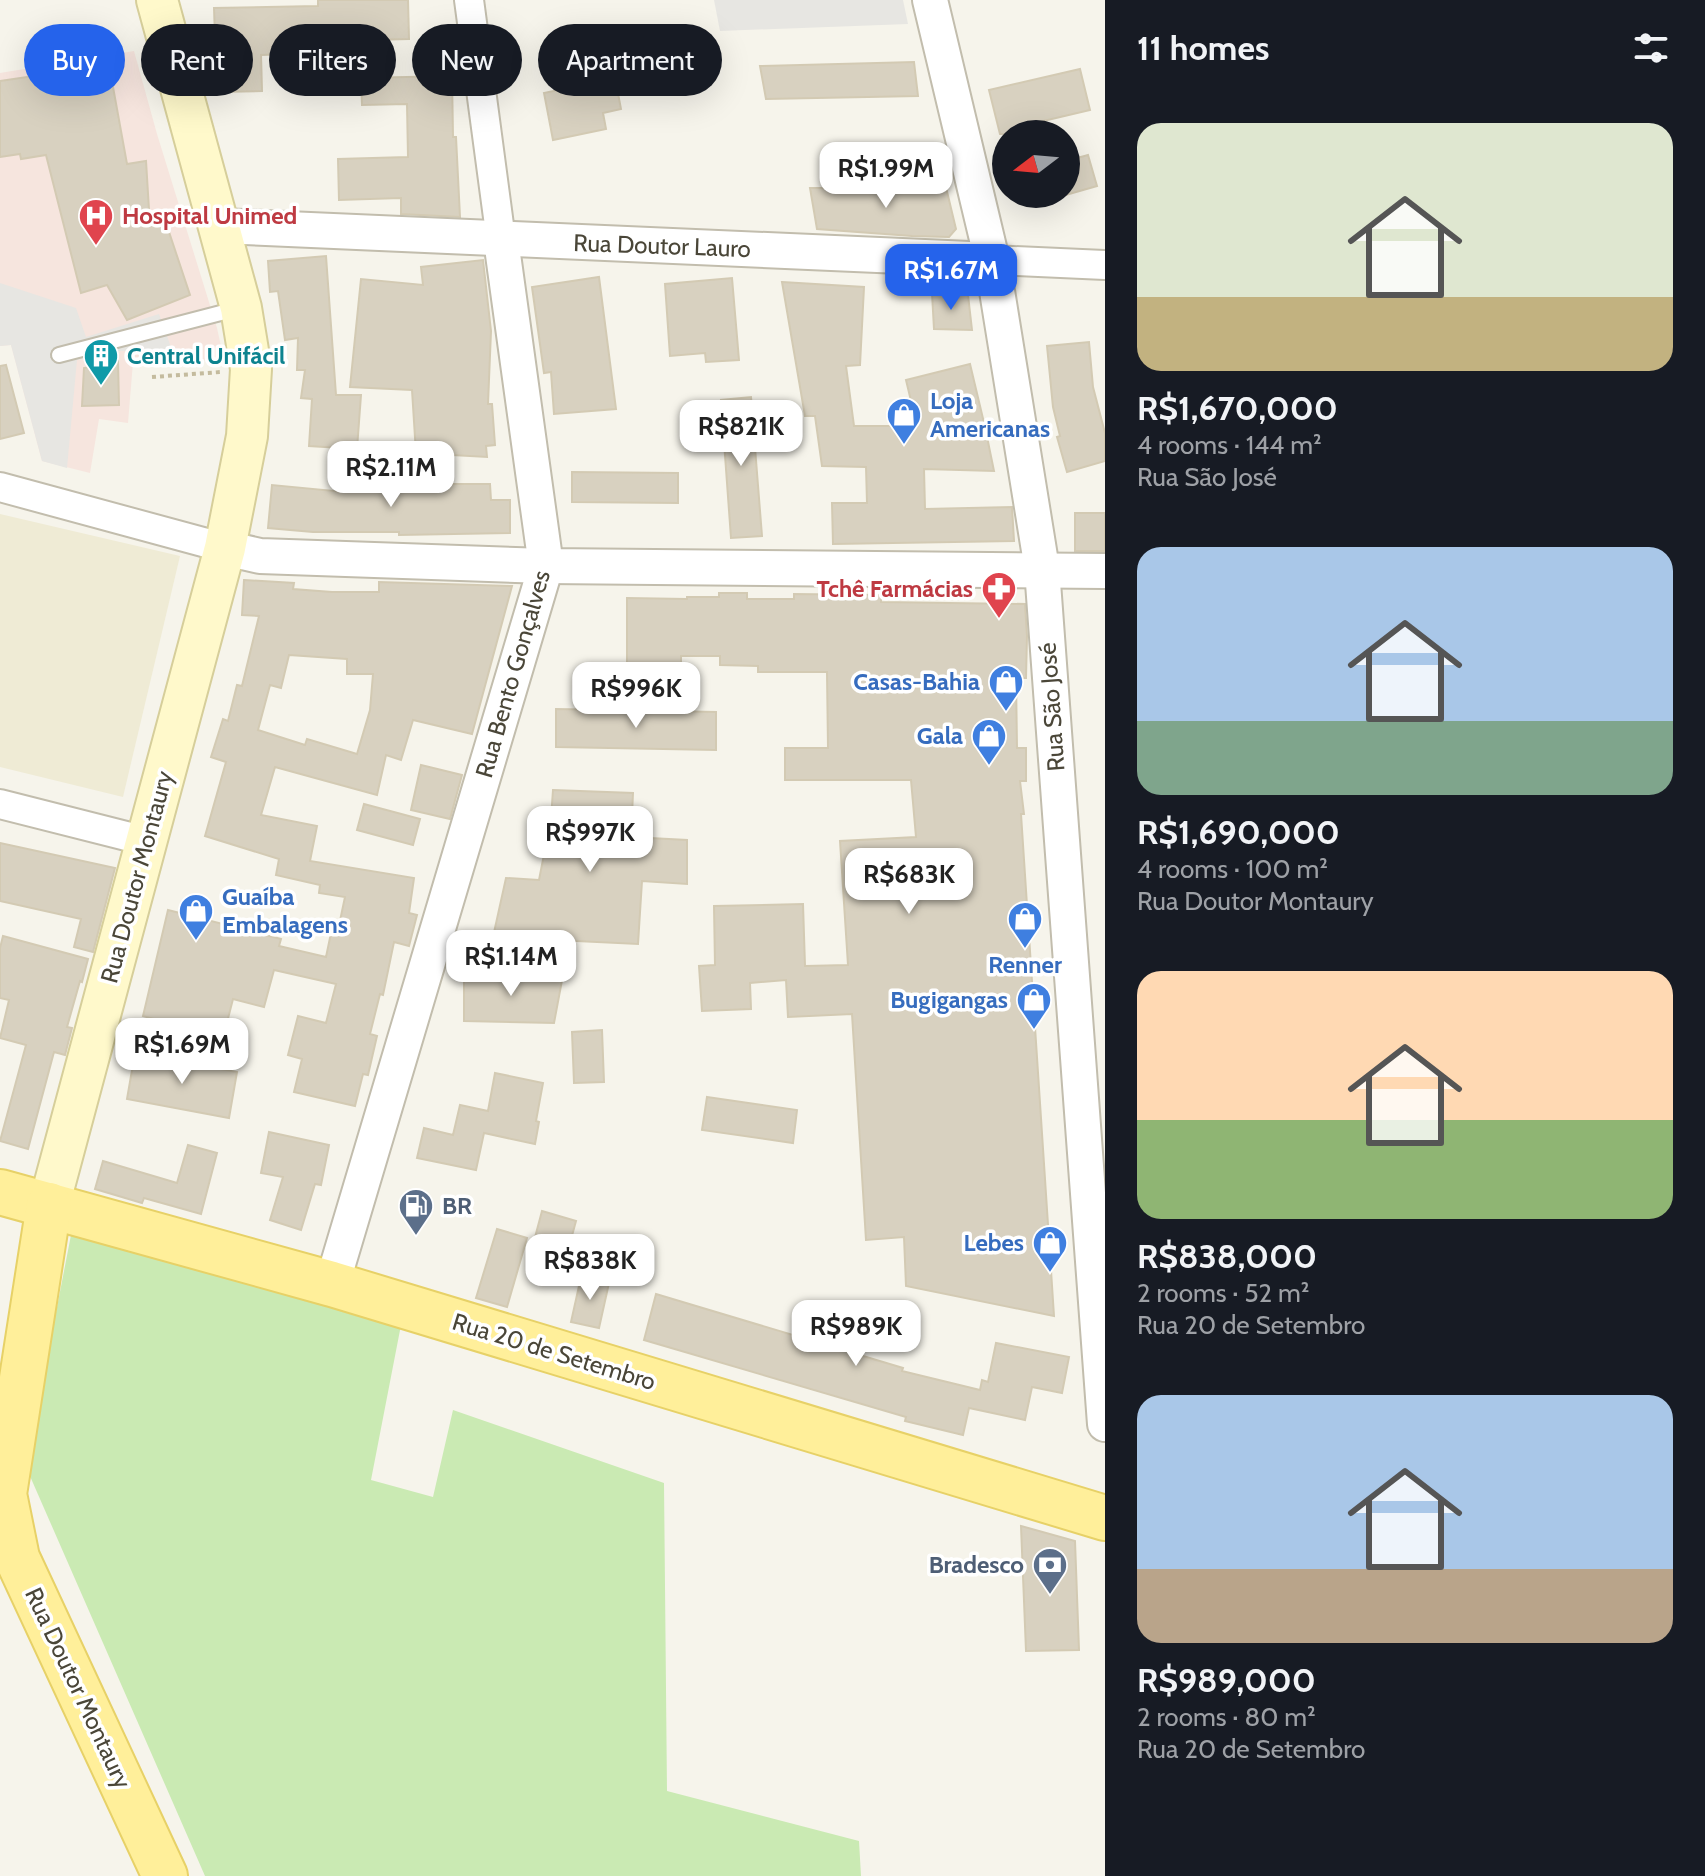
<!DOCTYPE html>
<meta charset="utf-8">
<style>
body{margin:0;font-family:Cabin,sans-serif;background:#20242c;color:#f1f3f6;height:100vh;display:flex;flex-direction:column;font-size:30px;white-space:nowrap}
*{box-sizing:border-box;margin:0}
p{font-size:26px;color:#9ea1a6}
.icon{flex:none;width:44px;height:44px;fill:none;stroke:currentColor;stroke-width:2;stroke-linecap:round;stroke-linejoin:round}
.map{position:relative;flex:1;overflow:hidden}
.side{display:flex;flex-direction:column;background:#171b24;width:600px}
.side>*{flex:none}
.banner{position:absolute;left:24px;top:24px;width:760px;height:72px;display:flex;gap:16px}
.needle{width:52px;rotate:254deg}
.controls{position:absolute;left:992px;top:120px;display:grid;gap:16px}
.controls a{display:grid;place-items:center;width:88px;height:88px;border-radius:50%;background:#171b24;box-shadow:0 8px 32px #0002;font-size:40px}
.price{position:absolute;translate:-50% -68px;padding:0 18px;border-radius:16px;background:#fff;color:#222;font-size:26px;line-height:52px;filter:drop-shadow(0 2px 4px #0008)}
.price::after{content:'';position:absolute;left:50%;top:48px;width:24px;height:18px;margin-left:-12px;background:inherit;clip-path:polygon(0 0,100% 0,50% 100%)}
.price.active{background:#2563eb;color:#fff}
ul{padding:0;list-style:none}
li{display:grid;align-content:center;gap:16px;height:424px;padding:0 32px}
li span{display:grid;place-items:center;height:248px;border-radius:24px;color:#555}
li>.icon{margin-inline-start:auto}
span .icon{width:144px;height:144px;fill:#fffc;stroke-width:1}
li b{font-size:34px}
h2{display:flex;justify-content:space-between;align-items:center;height:96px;padding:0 32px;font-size:34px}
.pill{padding:0 28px;border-radius:36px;background:#171b24;box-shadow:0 8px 32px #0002;font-size:28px;line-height:72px}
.pill.active{background:#2563eb;color:#fff}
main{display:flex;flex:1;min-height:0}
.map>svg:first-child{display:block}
.education{fill:#efebd5}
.medical{fill:#f6e5de}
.green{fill:#caeab3}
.parking{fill:#e7e6e2}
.building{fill:#d8d1c0;stroke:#d3cab3;stroke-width:2;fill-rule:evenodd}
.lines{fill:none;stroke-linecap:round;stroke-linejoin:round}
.service-casing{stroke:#c2bdad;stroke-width:18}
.minor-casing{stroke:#c2bdad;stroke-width:32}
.tertiary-casing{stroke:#c2bdad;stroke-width:38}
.secondary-casing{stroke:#d6ce9a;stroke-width:44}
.primary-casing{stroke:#e7d167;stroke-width:48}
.path{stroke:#c4bb9e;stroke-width:4;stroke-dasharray:4 4;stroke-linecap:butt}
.service{stroke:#fff;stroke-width:14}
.minor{stroke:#fff;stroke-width:28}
.tertiary{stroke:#fff;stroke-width:34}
.secondary{stroke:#fff9cb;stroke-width:40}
.primary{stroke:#ffef9a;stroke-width:44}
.labels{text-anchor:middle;stroke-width:7;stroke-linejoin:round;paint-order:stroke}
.health-label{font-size:24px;font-weight:bold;fill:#be3a42;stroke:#fff;text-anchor:start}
.street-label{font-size:24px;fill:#4a4638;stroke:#fff}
.culture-label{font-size:24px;font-weight:bold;fill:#0d838f;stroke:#fff;text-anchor:start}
.shop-label{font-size:24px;font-weight:bold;fill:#366cbe;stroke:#fff;text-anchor:end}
.service-label{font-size:24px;font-weight:bold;fill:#4e5e75;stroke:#fff;text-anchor:start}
</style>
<main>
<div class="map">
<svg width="1105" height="1876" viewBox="0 0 1105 1876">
<rect width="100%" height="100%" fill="#f6f4eb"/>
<path class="education" d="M0,514l180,42 -57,241 -123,-30z"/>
<path class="medical" d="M134,51l23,83 60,194 7,32 -91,2 -5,61 -29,-4 -9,54 -48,-12 -31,-116 -11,1v-273z"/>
<path class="green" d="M71,1235l330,90 -30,155 62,17 20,-87 211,73 3,308 192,50 2,35h-656l-179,-409z"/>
<g class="parking">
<path d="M714,0h189l5,24 -188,7z"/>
<path d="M0,283l76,25 10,29 73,-23 13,36 -53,1 -42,9 -10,108 -25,-7 -31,-116 -11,1z"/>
</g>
<g class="building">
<path d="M318,0h90l1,39 -122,3 1,12 -27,1 1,36 -45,1 -3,-84 104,-2z"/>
<path d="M914,62l4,34 -152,3 -6,-33z"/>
<path d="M109,65l18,99 19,-3 4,65 16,-3 24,72 -63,25 -20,-35 -26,8 -35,-138 -25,4 -1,-5 -20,3v-76z"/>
<path d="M1080,69l10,41 -51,12 3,12h-42l-11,-44z"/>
<path d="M452,76l1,61h3l4,80 -59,-3v-16l-62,2 -1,-41 70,-2 -1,-53 -45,1 -1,-27z"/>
<path d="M615,78l6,31 -18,4 3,16 -53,11 -9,-47z"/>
<path d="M1088,155l9,31 -31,9v-34z"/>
<path d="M944,179l12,50 -7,8 -37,-1 -95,-7 -7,-41h97z"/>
<path d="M326,256l10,139h25l-4,54 -48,-3 3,-47 -11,-1 4,-28h-8l1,-32 -13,2 -7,-49 -8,1 -2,-31z"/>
<path d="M483,260l8,71 -3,73h4l3,41 -9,1 1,11 -71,-4 -4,-63 -62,-3 11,-108 62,6 -2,-18z"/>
<path d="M599,277l17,132 -62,5 -3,-42 -7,1 -12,-86z"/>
<path d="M732,278l7,82 -33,2 -1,-9 -35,3 -5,-72z"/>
<path d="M782,282l82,5 -4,78 -14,1 8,60h63l-11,-46 64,-16 15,63 9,44 -70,-2 1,40 87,-2 2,34 -181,3 -1,-41h35l-1,-36 -44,-1 -7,-50h-10z"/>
<path d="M932,293l36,2 4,35 -38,-1z"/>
<path d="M1089,342l4,45 12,46v28l-38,11 -10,-35 3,-1 -7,-29 -6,-61z"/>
<path d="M118,361l1,44 -37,1 2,-38z"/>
<path d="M6,365l18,68 -24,6v-73z"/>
<path d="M751,397l11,139 -31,2 -10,-138z"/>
<path d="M572,472l106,1v30l-106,-1z"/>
<path d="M344,484h146l1,16h19v33l-111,2v-3h-86l-45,-4 4,-43 72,7z"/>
<rect x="1075" y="513" width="30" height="38"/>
<path d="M244,580l50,3 -1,6 39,3h47v-10l133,4 -40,148 -59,-14 -12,40 -15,-5 -9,40 -102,-28 -14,48 56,11 -7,35 104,17 -5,35 8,2 -8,31 -15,-4 -11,53 -3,-1 -10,40 7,2 -9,39 -5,-1 -8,32 -61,-14 8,-33 -14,-4 10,-39 28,7 10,-39 -62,-14 -10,37 -31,-8 -10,39 -80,-22 25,-106 113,29 -2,7 47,11 5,-24 6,2 8,-38 -26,-4 1,-8 -44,-10 3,-16 -74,-23 21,-74 -15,-5 12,-38 5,2 9,-36 5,1 17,-70 -17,-1zM289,655l58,4v15h26l-3,36 -13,44 -50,-15 -2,6 -47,-15 12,-45 11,3z"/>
<path d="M719,593h28v6h47v-5l87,1v7l144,2 2,32 -1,42h-10l1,70h9v33h-6l4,33h-3l33,502 -148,-30 -2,-49 -38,3 -14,-226 -64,3 -2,-37 -36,3 1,26 -49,2 -3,-45 16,-1 -1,-59 89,-2 2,62 43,-1 -8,-124 76,-4 -5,-57h-126v-32h43l-1,-76h-69v-6l-38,-1v-9h-39v13h-54v-71l60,1v-2h32z"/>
<path d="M556,709l160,3v38l-160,-3z"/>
<path d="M421,765l41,10 -12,44 -39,-9z"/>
<path d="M553,790l80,3 -2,44 56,3v44l-45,-3 -4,63 -145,-7 13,-59 33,2 12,-61z"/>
<path d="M364,804l56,15 -7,26 -56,-15z"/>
<path d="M0,843l115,25 -22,84 -19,-5 7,-28 -81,-18z"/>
<path d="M3,936l85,23 -6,23 -2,-1 -13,46 5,1 -7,27 -11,-3 -26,97 -28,-8 26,-96 -26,-7 9,-38 -9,-2v-50z"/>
<path d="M464,973l99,2 -9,48 -90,-2z"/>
<path d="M602,1030l2,52 -30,1 -2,-51z"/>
<path d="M135,1053l102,19 -8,46 -102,-19z"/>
<path d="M495,1073l48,10 -7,38 3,1 -4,22 -51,-11 -8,37 -59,-12 7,-30 29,7 7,-30 28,6z"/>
<path d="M707,1097l90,13 -4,33 -91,-13z"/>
<path d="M269,1132l60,13 -8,40 -6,-1 -14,46 -31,-10 13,-43 -22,-4z"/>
<path d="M188,1145l29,8 -16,61 -57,-16 -2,5 -47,-14 8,-28 74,22z"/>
<path d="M542,1211l34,10 -12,44 -34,-9z"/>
<path d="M497,1229l30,9 -20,69 -31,-9z"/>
<path d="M581,1277l28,6 -10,45 -28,-6z"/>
<path d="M656,1294l247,74 -1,3 78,19 2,-10 6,2 8,-39 73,14 -7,36 -30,-6 -7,33 -56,-12 -6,27 -58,-14 1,-4 -262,-77z"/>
<path d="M1021,1526l54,15 4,109 -53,1z"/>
</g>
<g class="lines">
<defs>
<path id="service" d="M59,355l181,-47"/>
<g id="minor">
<path d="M469,0l32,240"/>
<path d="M992,260l113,5"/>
<path d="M0,487l225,61"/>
<path d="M0,804l146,37"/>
</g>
<g id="tertiary">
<path d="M930,0l62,260 50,309 63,855"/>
<path d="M220,226l772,34"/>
<path d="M225,548l35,8 286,10 559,5"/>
<path d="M332,1284l214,-718 -45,-326"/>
</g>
<path id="secondary" d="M49,1205l176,-657 22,-112 4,-67 -10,-61 -84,-308"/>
<g id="primary">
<path d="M0,1192l332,92 773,234"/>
<path d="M49,1205l-45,289 13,64 148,318"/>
</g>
</defs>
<use href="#service" class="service-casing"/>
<use href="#minor" class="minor-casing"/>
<use href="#tertiary" class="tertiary-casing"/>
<use href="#secondary" class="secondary-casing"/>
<use href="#primary" class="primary-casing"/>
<path class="path" d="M152,377l69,-5"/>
<use href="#service" class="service"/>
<use href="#minor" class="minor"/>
<use href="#tertiary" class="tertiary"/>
<use href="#secondary" class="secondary"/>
<use href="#primary" class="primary"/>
</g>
<defs>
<symbol id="hospital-pin" viewBox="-11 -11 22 30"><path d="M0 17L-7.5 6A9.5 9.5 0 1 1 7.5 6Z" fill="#e0444e" stroke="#fff"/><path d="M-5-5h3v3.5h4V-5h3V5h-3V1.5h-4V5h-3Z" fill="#fff"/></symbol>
<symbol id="building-pin" viewBox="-11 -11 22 30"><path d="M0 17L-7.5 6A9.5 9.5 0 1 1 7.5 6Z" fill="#0f9aa8" stroke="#fff"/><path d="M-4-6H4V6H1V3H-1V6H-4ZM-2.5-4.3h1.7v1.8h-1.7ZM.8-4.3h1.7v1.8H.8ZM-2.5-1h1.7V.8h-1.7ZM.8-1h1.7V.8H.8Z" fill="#fff"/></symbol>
<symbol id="shop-pin" viewBox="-11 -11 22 30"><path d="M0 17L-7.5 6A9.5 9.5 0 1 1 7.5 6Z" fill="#3f7fe0" stroke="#fff"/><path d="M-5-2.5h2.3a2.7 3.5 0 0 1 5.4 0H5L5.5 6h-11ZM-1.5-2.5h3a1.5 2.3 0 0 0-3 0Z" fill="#fff"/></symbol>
<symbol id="pharmacy-pin" viewBox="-11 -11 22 30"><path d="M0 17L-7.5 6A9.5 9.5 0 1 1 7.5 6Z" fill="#e0444e" stroke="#fff"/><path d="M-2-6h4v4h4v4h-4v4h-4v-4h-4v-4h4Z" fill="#fff"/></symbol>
<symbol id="fuel-pin" viewBox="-11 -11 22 30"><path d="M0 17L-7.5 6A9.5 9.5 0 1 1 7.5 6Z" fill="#5c6f8a" stroke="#fff"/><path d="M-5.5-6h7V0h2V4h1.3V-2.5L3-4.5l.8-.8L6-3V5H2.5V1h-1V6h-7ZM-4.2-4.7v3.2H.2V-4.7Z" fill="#fff"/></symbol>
<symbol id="bank-pin" viewBox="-11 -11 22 30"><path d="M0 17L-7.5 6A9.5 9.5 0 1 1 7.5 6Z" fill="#5c6f8a" stroke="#fff"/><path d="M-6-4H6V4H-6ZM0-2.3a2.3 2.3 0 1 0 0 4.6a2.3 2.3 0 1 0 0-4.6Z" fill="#fff"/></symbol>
</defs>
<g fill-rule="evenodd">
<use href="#hospital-pin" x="76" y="196" width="40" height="54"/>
<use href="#building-pin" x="81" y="336" width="40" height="54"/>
<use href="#shop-pin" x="884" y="395" width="40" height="54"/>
<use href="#pharmacy-pin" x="979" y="569" width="40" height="54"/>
<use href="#shop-pin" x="986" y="662" width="40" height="54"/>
<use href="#shop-pin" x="969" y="716" width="40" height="54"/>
<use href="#shop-pin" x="176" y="891" width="40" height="54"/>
<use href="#shop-pin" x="1005" y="899" width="40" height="54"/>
<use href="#shop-pin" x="1014" y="980" width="40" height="54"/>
<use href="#fuel-pin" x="396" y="1186" width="40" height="54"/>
<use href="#shop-pin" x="1030" y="1223" width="40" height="54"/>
<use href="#bank-pin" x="1030" y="1545" width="40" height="54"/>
</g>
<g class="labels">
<g class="health-label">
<text x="122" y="224">Hospital Unimed</text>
<text x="973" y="597" text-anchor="end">Tchê Farmácias</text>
</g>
<g class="street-label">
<text transform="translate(662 246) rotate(2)" y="8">Rua Doutor Lauro</text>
<text transform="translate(513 674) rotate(-74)" y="8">Rua Bento Gonçalves</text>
<text transform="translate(1052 707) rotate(-94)" y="8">Rua São José</text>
<text transform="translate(137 877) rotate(-75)" y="8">Rua Doutor Montaury</text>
<text transform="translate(554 1352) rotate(17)" y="8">Rua 20 de Setembro</text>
<text transform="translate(78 1688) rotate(65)" y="8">Rua Doutor Montaury</text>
</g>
<g class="culture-label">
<text x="127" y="364">Central Unifácil</text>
</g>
<g class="shop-label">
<text x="930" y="409" text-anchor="start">Loja<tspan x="930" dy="28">Americanas</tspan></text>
<text x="980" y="690">Casas-Bahia</text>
<text x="963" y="744">Gala</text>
<text x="222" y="905" text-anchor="start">Guaíba<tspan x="222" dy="28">Embalagens</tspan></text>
<text x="1025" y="973" text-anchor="middle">Renner</text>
<text x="1008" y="1008">Bugigangas</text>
<text x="1024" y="1251">Lebes</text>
</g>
<g class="service-label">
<text x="442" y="1214">BR</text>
<text x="1024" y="1573" text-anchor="end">Bradesco</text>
</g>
</g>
</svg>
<div class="controls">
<a><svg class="needle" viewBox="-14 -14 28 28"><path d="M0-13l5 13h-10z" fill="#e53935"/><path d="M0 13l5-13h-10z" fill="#9ea1a6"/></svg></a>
</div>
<b class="price" style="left:886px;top:210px">R$1.99M</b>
<b class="price active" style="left:951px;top:312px">R$1.67M</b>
<b class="price" style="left:741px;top:468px">R$821K</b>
<b class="price" style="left:391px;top:509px">R$2.11M</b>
<b class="price" style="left:636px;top:730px">R$996K</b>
<b class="price" style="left:590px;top:874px">R$997K</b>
<b class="price" style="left:909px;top:916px">R$683K</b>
<b class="price" style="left:511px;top:998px">R$1.14M</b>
<b class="price" style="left:182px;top:1086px">R$1.69M</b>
<b class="price" style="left:590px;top:1302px">R$838K</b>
<b class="price" style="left:856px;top:1368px">R$989K</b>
<div class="banner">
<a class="pill active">Buy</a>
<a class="pill">Rent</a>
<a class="pill">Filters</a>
<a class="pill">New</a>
<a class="pill">Apartment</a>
</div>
</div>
<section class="side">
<h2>11 homes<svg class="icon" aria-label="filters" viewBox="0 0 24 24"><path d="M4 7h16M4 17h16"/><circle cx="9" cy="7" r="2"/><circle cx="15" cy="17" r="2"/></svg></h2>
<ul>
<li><span style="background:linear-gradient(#dfe7d0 70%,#c2b280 0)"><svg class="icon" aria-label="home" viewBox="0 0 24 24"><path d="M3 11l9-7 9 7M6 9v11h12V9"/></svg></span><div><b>R$1,670,000</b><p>4 rooms · 144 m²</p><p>Rua São José</p></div></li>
<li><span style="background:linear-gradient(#a9c7e8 70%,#7fa58c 0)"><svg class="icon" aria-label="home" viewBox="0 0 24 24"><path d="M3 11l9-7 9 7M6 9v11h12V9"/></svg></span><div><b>R$1,690,000</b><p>4 rooms · 100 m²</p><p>Rua Doutor Montaury</p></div></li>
<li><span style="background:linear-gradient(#ffd9b3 60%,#8fb573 0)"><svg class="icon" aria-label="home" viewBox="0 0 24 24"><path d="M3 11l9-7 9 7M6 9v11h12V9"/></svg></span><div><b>R$838,000</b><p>2 rooms · 52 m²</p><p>Rua 20 de Setembro</p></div></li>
<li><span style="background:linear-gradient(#a9c7e8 70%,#b9a48a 0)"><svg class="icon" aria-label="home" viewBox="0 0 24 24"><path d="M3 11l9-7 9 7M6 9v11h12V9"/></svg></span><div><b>R$989,000</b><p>2 rooms · 80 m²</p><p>Rua 20 de Setembro</p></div></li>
</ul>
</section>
</main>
